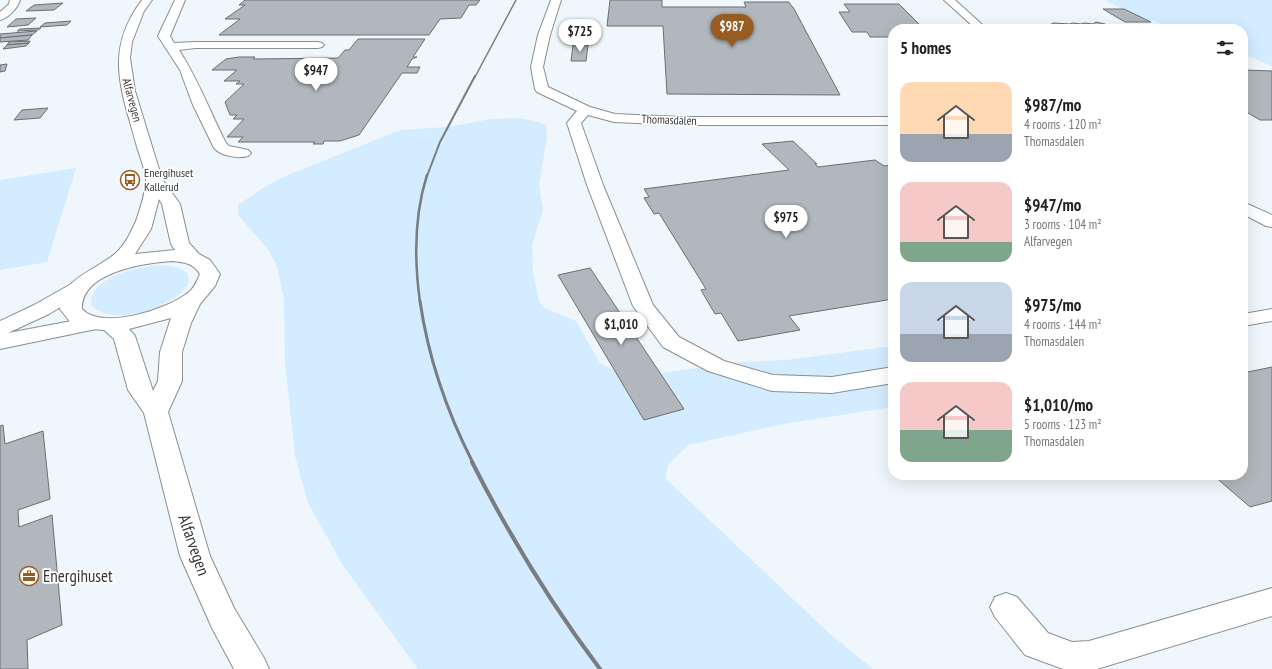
<!DOCTYPE html>
<meta charset="utf-8">
<style>
body{margin:0;font-family:"PT Sans Narrow",sans-serif;background:#f2f2f2;color:#222;height:100vh;display:flex;flex-direction:column;font-size:15px;white-space:nowrap}
*{box-sizing:border-box;margin:0}
p{font-size:13px;color:#767676}
.icon{flex:none;width:22px;height:22px;fill:none;stroke:currentColor;stroke-width:2;stroke-linecap:round;stroke-linejoin:round}
.map{position:relative;flex:1;overflow:hidden}
.details{position:absolute;left:888px;top:24px;width:360px;height:456px;display:flex;flex-direction:column;background:#fff;border-radius:16px;box-shadow:0 4px 16px #0002}
.details>*{flex:none}
.price{position:absolute;translate:-50% -34px;padding:0 9px;border-radius:14px;background:#fff;color:#222;font-size:13px;line-height:26px;filter:drop-shadow(0 1px 2px #0008)}
.price::after{content:'';position:absolute;left:50%;top:24px;width:12px;height:9px;margin-left:-6px;background:inherit;clip-path:polygon(0 0,100% 0,50% 100%)}
.price.on{background:#995c20;color:#fff}
ul{padding:0;list-style:none}
li{display:flex;align-items:center;gap:12px;height:100px;padding:0 12px}
li span{display:grid;place-items:center;flex:none;width:112px;height:80px;border-radius:12px;color:#555}
li>.icon{margin-inline-start:auto}
span .icon{width:48px;height:48px;fill:#fffc;stroke-width:1}
li b{font-size:17px}
h2{display:flex;justify-content:space-between;align-items:center;height:48px;padding:0 12px;font-size:17px}
.map>svg:first-child{display:block}
.green{fill:#d3ecff}
.building{fill:#b1b7bc;stroke:#696f74}
.lines{fill:none;stroke-linecap:round;stroke-linejoin:round}
.minor-casing{stroke:#888e93;stroke-width:2}
.major-casing{stroke:#888e93;stroke-width:2}
.minor{fill:#fff;fill-rule:evenodd}
.major{fill:#fff;fill-rule:evenodd}
.rail-far4{stroke:#797c80;stroke-width:1.5}
.rail-far3{stroke:#797c80;stroke-width:2}
.rail-far2{stroke:#797c80;stroke-width:2.5}
.rail-far1{stroke:#797c80;stroke-width:3}
.rail{stroke:#797c80;stroke-width:4}
.labels{text-anchor:middle;stroke-width:3.5;stroke-linejoin:round;paint-order:stroke}
.far-street-label{font-size:12px;fill:#353739;stroke:#fff}
.far-poi-label{font-size:12px;fill:#353739;stroke:#fff;text-anchor:start}
.near-street-label{font-size:17px;fill:#353739;stroke:#fff}
.near-poi-label{font-size:17px;fill:#353739;stroke:#fff;text-anchor:start}
</style>
<div class="map">
<svg width="1272" height="669" viewBox="0 0 1272 669">
<rect width="100%" height="100%" fill="#f0f7fc"/>
<g class="green">
<path d="M1105,0h167v66l-29,-12v-25h-66l-49,-17z"/>
<path d="M520,118l22,5 4,2 1,12 -8,48 4,25 -11,35 1,27 6,29 5,7 32,13 24,42 23,11 15,2 104,-14 44,-2 107,-14v61l-110,17 -95,21 -20,20 -3,13 165,156 43,35h-455l-74,-102 -36,-64 -13,-47 -10,-93 -1,-63 -7,-34 -9,-17 -30,-34v-10l28,-19 17,-9 117,-47 47,-3 44,-8z"/>
<path d="M76,168l-29,94 -47,8v-90z"/>
<path d="M160,265c82,6 -33,76 -69,40 -2,-29 47,-38 69,-40z"/>
</g>
<g class="building">
<path d="M245,0h235l-4,5h-7l-8,13 -21,1 -11,16h-210l21,-16h-15l20,-14h-6z"/>
<path d="M610,0h52v7h84l-2,-5h45l3,5h1l47,88 -173,-1 -4,-68h-56z"/>
<path d="M63,3l-9,7 -28,1 8,-6z"/>
<path d="M844,4h55l25,25h-31v8h-23l-3,-5h-15l-13,-20h11z"/>
<path d="M1103,9h21l27,13h-26z"/>
<path d="M36,18l-8,7 -21,2 9,-8z"/>
<path d="M71,21l-4,4 -27,2 5,-4z"/>
<path d="M1096,22l9,2 8,5h-79l-4,-3h22l-2,-1 3,-2 17,1 3,-1 8,1 3,-1 9,1z"/>
<path d="M41,28l-3,2 -21,1 3,-2z"/>
<path d="M37,31l-5,4 -32,3v-4z"/>
<path d="M32,35l-4,5 -28,2v-4z"/>
<path d="M358,39h67l-12,18h4l-5,2 -5,8h13l-3,6h-15l-43,62 -19,6h-16l-1,3h-10l2,-2h-77l5,-5h-16l17,-18h-11l4,-4h-7l-5,-13 19,-18h-8l4,-3h-16l13,-11h-25l14,-11 13,-2h16l-2,2 85,-1 7,-8h4z"/>
<path d="M30,41l-1,2 -22,2 2,-3z"/>
<path d="M29,43l-3,3 -23,3 4,-4z"/>
<path d="M573,45h15l-2,16h-15z"/>
<path d="M7,64l-2,7 -5,1v-7z"/>
<path d="M1243,70l29,1v49h-12l-17,-10z"/>
<path d="M48,108l-8,10 -26,2 8,-10z"/>
<path d="M793,141l24,23h-2l3,3 57,-7 9,6 9,-1v134l-104,17 11,14 -62,11 -17,-28 -6,1 -14,-24 5,-1 -47,-76 -5,1 -10,-16 5,-1 -5,-8 145,-19 -27,-26z"/>
<path d="M590,268l94,141 -40,11 -86,-145z"/>
<path d="M1272,367v134l-22,6 -37,-32h30v-102z"/>
<path d="M3,425l2,19 38,-13 7,68 -32,11 1,17 33,-12 10,110 -35,15 1,29h-28v-243z"/>
</g>
<g class="lines">
<defs>
<g id="minor">
<path d="M10,0h10c-2,8 -12,18 -20,20v-8l9,-8z"/>
<path d="M175,0h10l-15,36 4,7 21,-1h123l4,1 2,2 -2,2 -4,1h-123l-16,2c19,29 31,62 47,93l3,3 19,4 3,3 -3,3c-10,3 -27,0 -34,-8l-21,-43 -13,-35 -22,-34z"/>
<path d="M551,0h10l-11,35 -7,32 5,20 42,20 25,7 67,3h211v8h-211l-68,-3 -26,-7 -7,8 22,62 50,120 26,32 45,24 49,14 59,2 61,-10v16l-61,10 -60,-2 -64,-20 -45,-24 -30,-41 -46,-121 -20,-62 10,-12 -40,-19 -2,-3 -4,-22 7,-32z"/>
<path d="M944,0h11l32,29h-11z"/>
<path d="M1243,202l29,13v12l-6,-1 -23,-12z"/>
<path d="M80,281l7,2 3,4 -3,4 -38,23 -41,19 85,-16 8,1 3,5 -3,5 -101,21v-28l34,-16 39,-22z"/>
<path d="M1272,309v12l-29,5v-12z"/>
<path d="M1272,588v28l-175,53h-34l-38,-14 -30,-38 -5,-10 5,-10 11,-4 11,4 31,36 24,9 17,-1z"/>
</g>
<path id="major" d="M142,0h10l-8,11 -12,31 -2,16 5,33 27,88 18,25 9,39 10,11 11,6 10,14 -5,12 -15,18 -9,19 -9,29v29l-14,31 42,144 24,52 30,50 5,11h-35l-22,-41 -32,-72 -36,-143 -16,-23 -14,-51 -10,-9 -12,-1 -21,-6 -11,-14c1,-32 38,-39 57,-57 9,-9 14,-20 19,-31 4,-12 10,-29 10,-42 -1,-10 -6,-22 -9,-32 -15,-56 -34,-95 5,-147zM159,199l3,5 9,40 4,6 -40,4 16,-25zM172,261c12,1 21,2 28,13 -3,7 -5,13 -11,18 -20,17 -87,39 -107,17 -1,-37 62,-46 90,-48zM171,318l-11,34 -2,29 -5,10 -18,-55 -6,-7z"/>
</defs>
<use href="#minor" class="minor-casing"/>
<use href="#major" class="major-casing"/>
<use href="#minor" class="minor"/>
<use href="#major" class="major"/>
<path class="rail-far4" d="M475,77l41,-77"/>
<path class="rail-far3" d="M427,176l13,-34 35,-66"/>
<path class="rail-far2" d="M420,302c-6,-43 -6,-86 7,-127"/>
<path class="rail-far1" d="M420,301c8,56 27,111 53,162"/>
<path class="rail" d="M472,462c37,73 79,142 128,207"/>
</g>
<defs>
<symbol id="bus-ring" viewBox="-11 -11 22 22"><circle r="9.5" fill="#fff" stroke="#995c20" stroke-width="1.5"/><path d="M-5-6H5V4H4V6H2V4H-2V6H-4V4H-5ZM-3.5-4V0h7V-4ZM-3.5 1.2v1.5H-2V1.2ZM2 1.2v1.5H3.5V1.2Z" fill="#995c20"/></symbol>
<symbol id="office-ring" viewBox="-11 -11 22 22"><circle r="9.5" fill="#fff" stroke="#995c20" stroke-width="1.5"/><path d="M-6-3h4V-5.5h4V-3h4V5H-6ZM-1-4.5V-3h2v-1.5ZM-6 0V1H6V0Z" fill="#995c20"/></symbol>
</defs>
<g fill-rule="evenodd">
<use href="#bus-ring" x="119" y="169" width="22" height="22"/>
<use href="#office-ring" x="18" y="565" width="22" height="22"/>
</g>
<g class="labels">
<g class="far-street-label">
<text transform="translate(132 100) rotate(75)" y="4">Alfarvegen</text>
<text transform="translate(669 120) rotate(2)" y="4">Thomasdalen</text>
</g>
<g class="far-poi-label">
<text x="144" y="177">Energihuset<tspan x="144" dy="14">Kallerud</tspan></text>
</g>
<g class="near-street-label">
<text transform="translate(194 545) rotate(71)" y="6">Alfarvegen</text>
</g>
<g class="near-poi-label">
<text x="43" y="582">Energihuset</text>
</g>
</g>
</svg>
<b class="price on" style="left:732px;top:48px">$987</b>
<b class="price" style="left:580px;top:53px">$725</b>
<b class="price" style="left:316px;top:92px">$947</b>
<b class="price" style="left:786px;top:239px">$975</b>
<b class="price" style="left:621px;top:346px">$1,010</b>
<section class="details">
<h2>5 homes<svg class="icon" aria-label="filters" viewBox="0 0 24 24"><path d="M4 7h16M4 17h16"/><circle cx="9" cy="7" r="2"/><circle cx="15" cy="17" r="2"/></svg></h2>
<ul>
<li><span style="background:linear-gradient(#ffd9b3 65%,#9aa5b1 0)"><svg class="icon" aria-label="home" viewBox="0 0 24 24"><path d="M3 11l9-7 9 7M6 9v11h12V9"/></svg></span><div><b>$987/mo</b><p>4 rooms · 120 m²</p><p>Thomasdalen</p></div></li>
<li><span style="background:linear-gradient(#f6c9c9 75%,#7fa58c 0)"><svg class="icon" aria-label="home" viewBox="0 0 24 24"><path d="M3 11l9-7 9 7M6 9v11h12V9"/></svg></span><div><b>$947/mo</b><p>3 rooms · 104 m²</p><p>Alfarvegen</p></div></li>
<li><span style="background:linear-gradient(#c9d6e8 65%,#9aa5b1 0)"><svg class="icon" aria-label="home" viewBox="0 0 24 24"><path d="M3 11l9-7 9 7M6 9v11h12V9"/></svg></span><div><b>$975/mo</b><p>4 rooms · 144 m²</p><p>Thomasdalen</p></div></li>
<li><span style="background:linear-gradient(#f6c9c9 60%,#7fa58c 0)"><svg class="icon" aria-label="home" viewBox="0 0 24 24"><path d="M3 11l9-7 9 7M6 9v11h12V9"/></svg></span><div><b>$1,010/mo</b><p>5 rooms · 123 m²</p><p>Thomasdalen</p></div></li>
</ul>
</section>
</div>
